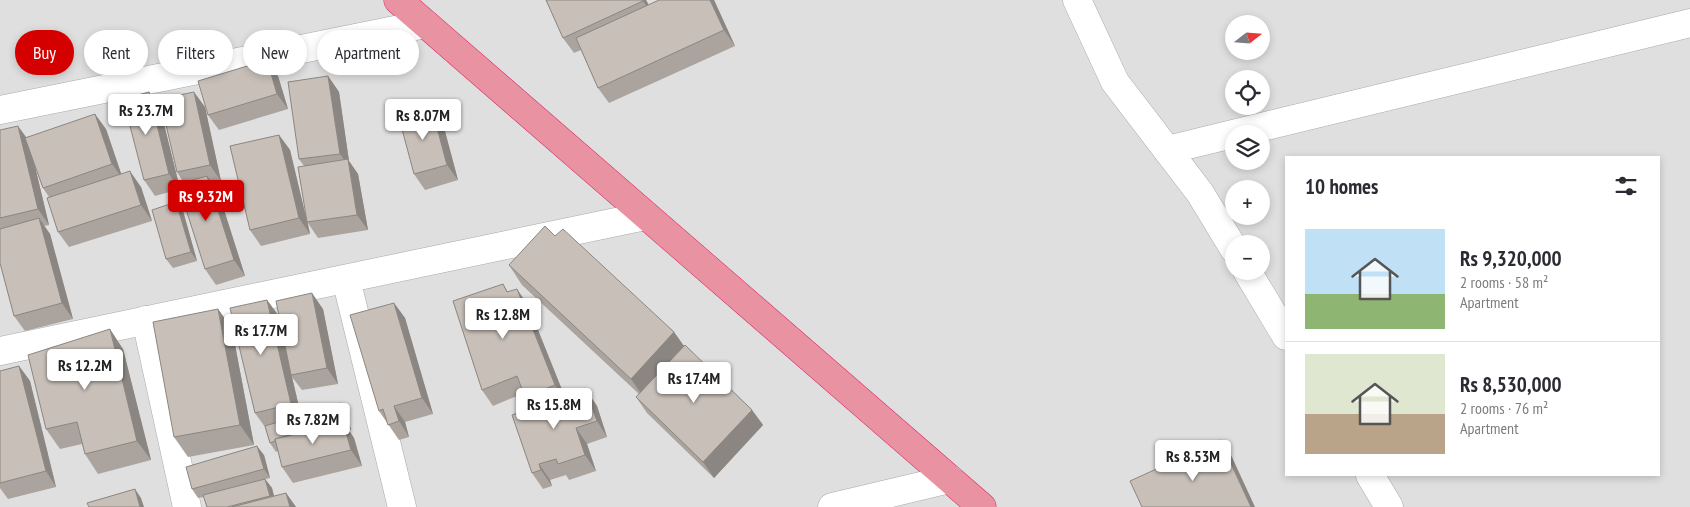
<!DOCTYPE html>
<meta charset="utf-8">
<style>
body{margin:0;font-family:"PT Sans Narrow",sans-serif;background:#f7f7f7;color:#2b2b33;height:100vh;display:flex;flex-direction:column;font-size:19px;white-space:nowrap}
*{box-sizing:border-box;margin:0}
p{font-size:16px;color:#7c7c81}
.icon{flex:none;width:28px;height:28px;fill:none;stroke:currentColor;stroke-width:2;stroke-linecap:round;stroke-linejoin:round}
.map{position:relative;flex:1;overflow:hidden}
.drawer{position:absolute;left:1285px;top:156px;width:375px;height:320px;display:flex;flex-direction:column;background:#fff;border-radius:0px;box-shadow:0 2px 8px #0003}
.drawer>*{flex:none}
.hud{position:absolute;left:15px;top:30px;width:475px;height:45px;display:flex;gap:10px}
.needle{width:32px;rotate:73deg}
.controls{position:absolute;left:1225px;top:15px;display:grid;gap:10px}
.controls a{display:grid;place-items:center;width:45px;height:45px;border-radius:50%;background:#fff;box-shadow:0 2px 8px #0003;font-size:25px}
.price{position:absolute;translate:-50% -42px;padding:0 11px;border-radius:5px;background:#fff;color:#222;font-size:16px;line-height:32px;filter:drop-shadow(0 1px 2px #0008)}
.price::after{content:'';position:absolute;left:50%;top:30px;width:15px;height:11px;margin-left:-8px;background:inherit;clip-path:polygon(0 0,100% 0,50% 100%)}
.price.current{background:#d40000;color:#fff}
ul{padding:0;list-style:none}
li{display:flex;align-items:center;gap:15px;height:125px;padding:0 20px}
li+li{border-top:1px solid #e1e1e2}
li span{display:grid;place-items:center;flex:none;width:140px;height:100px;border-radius:0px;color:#555}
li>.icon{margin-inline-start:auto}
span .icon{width:60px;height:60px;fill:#fffc;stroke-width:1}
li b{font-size:21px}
h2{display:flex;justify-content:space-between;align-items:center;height:60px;padding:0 20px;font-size:21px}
.chip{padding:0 18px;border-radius:22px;background:#fff;box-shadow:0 2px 8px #0003;font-size:18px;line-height:45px}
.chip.current{background:#d40000;color:#fff}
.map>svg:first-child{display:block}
.residential{fill:#e0dfdf;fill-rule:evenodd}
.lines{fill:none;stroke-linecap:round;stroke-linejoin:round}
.street-casing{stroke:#a9a9a9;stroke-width:29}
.highway-casing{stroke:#dc2a67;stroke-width:29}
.street{stroke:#fff;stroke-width:28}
.highway{stroke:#e892a2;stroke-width:28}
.wall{fill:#aba49e}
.shaded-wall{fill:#8b8681}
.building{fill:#c7bfb8;stroke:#8b8681}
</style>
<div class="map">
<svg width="1690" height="507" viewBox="0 0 1690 507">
<rect width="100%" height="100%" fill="#f2efe9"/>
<path class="residential" d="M0,0h1690v507h-1690zM1234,24h27v27h-27zM1234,79h27v27h-27zM1234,134h27v27h-27zM1286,158h373v317h-373zM1234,189h27v27h-27zM1234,244h27v27h-27z"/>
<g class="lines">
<defs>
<g id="street">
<path d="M1077,0l38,82 85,111 34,56"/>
<path d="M0,110l425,-86"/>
<path d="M1167,150l523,-127"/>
<path d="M1247,271l39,65"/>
<path d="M346,279l56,228"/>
<path d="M146,320l41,187"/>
<path d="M0,351l645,-135"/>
<path d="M1370,475l19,32"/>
<path d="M832,507l118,-28"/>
</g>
<path id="highway" d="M398,0l584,507"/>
</defs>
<use href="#street" class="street-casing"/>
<use href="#highway" class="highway-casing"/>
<use href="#street" class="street"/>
<use href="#highway" class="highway"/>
</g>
<g class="wall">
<path d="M546,0h100l3,5 10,-5h55l21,46 -126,57 -11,-15 -17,-38 -7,3 -11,-15z"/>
<path d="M278,76l10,33 -69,21 -11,-15z"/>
<path d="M328,76l11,16 10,69 9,13 10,56 -50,8 -10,-15 2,11 -49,12 -11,-16 29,-95 11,15 16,67 -2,-51 -5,-7z"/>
<path d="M149,92l11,16 19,76 5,-1 -7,-11 28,-65 16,74 -9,1 6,9 27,85 -29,9 -11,-16 -25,-80 -25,7 -11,-16z"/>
<path d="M443,124l15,56 -33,10 -11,-16z"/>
<path d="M106,129l15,45 20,13 11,34 -83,26 -11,-15 -9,-35 -6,-9 -9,-25 15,62 -5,1 6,8 23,85 -48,12 -11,-15 -14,-53v-133l26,7z"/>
<path d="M176,202l7,9 14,50 -24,7 -7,-9z"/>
<path d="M555,236l119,96 10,14 68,64 11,15 -49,53 -67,-65 -11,-16 3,-3 -117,-109 -13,-20z"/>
<path d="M503,284l5,8 20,13 37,92 21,-7 11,16 10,31 -20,7 9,27 -27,9 -3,-5 -16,5 2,6 -9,3 -11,-16 1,-65 -8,-11 -1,-4 -31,13 -11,-16z"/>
<path d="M267,300l11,15 7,29 38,-35 15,75 -36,6 -10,-13 9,38 45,-3 5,18h-2l5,8 8,28 -69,17 -11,-16 -4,-16 -2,1 -6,-9 -5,-16 -10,-14z"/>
<path d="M394,303l11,15 28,96 -28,8 4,15 -10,3 -20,-29z"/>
<path d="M218,309l14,20 22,116 -66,12 -14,-20z"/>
<path d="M123,349l28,111 -53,14 -13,-20 -3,-10 -22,5 -14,-20z"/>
<path d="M19,366l11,15 26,106 -48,12 -8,-11v-117z"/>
<path d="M264,455l6,23 -20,5 15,-4 7,9 2,8 12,-3 10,14h-89l-3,-10 -6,1 -6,-9z"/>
</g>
<g class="shaded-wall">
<path d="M643,0h3l8,17 -11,-16z"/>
<path d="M710,0h4l21,46 -11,-16z"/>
<path d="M267,60l11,16 10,33 -11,-15z"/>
<path d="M328,76l11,16 10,69 9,13 10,56 -11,-15 -8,-48 -9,-13z"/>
<path d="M149,92l11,16 20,81 -11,-15z"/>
<path d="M194,92l11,15 16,74 -11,-16z"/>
<path d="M432,109l11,15 15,56 -11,-15z"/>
<path d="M95,114l11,15 17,50 -11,-15z"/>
<path d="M18,126l11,15 20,84 -11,-16z"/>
<path d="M279,135l11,15 20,84 -11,-16z"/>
<path d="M130,171l11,16 11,34 -11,-16z"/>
<path d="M207,176l11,15 27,85 -11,-16z"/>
<path d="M176,202l7,9 14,50 -6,-9z"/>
<path d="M39,218l11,16 23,85 -11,-16z"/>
<path d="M517,289l11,16 38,95 -11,-15z"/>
<path d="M312,293l11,16 15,75 -11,-16z"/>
<path d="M267,300l11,15 14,60h-1l1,2 10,43 -11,-16z"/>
<path d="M394,303l11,15 28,96 -11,-16z"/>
<path d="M218,309l14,20 22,116 -14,-20z"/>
<path d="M110,329l13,20 28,111 -14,-19z"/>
<path d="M674,332l14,20 -43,47 -14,-20z"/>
<path d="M19,366l11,15 26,106 -10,-16z"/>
<path d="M586,390l11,16 10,31 -10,-16z"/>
<path d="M340,403l6,9 5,18 -6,-9z"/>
<path d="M394,406l11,16 4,15 -10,-16z"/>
<path d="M752,410l11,15 -49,53 -11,-16z"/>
<path d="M343,422l11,16 8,28 -11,-16z"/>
<path d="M576,428l11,16 9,27 -11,-16z"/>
<path d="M1220,440l11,15 24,52h-4z"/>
<path d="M257,446l7,9 6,23 -6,-9z"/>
<path d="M539,464l11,16 2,6 -11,-16z"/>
<path d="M265,479l7,9 4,17 -6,-9z"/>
<path d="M135,489l6,9 3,9h-4z"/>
<path d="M286,493l10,14h-6z"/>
</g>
<g class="building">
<path d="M546,0h97v1l-80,37z"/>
<path d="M659,0h51l14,30 -126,58 -22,-50z"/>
<path d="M267,60l10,34 -69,21 -10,-34z"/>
<path d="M328,76l12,78 -41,5 -11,-77z"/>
<path d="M149,92l20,82 -25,6 -21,-81z"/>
<path d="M194,92l16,73 -33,7 -17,-73z"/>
<path d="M432,109l15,56 -33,9 -15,-56z"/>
<path d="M95,114l17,50 -69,24 -18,-50z"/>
<path d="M18,126l20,83 -38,9v-88z"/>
<path d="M279,135l20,83 -49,12 -20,-84z"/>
<path d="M348,159l9,56 -50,7 -9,-55z"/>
<path d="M130,171l11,34 -83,27 -11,-34z"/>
<path d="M207,176l27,84 -29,9 -27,-85z"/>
<path d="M176,202l15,50 -25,7 -14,-49z"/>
<path d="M39,218l23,85 -48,13 -14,-53v-34z"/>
<path d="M545,226l10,10 8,-7 111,103 -43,47 -122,-114z"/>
<path d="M503,284l4,8 10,-3 38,96 -30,12 -8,-21 -35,14 -29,-89z"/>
<path d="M312,293l15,75 -36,7 -15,-74z"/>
<path d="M267,300l24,104 -36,9 -25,-105z"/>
<path d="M394,303l28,95 -28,8 5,15 -11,4 -5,-16 -4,2 -29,-96z"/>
<path d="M218,309l22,116 -66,12 -21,-115z"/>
<path d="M110,329l27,112 -52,13 -8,-32 -31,7 -18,-74z"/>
<path d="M685,345l67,65 -49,52 -67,-65z"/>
<path d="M19,366l27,105 -46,12v-112z"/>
<path d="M586,390l11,31 -21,7 9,27 -27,9 -2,-5 -17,5 2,6 -9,3 -20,-58z"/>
<path d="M340,403l5,18 -21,6 -49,12v2l-5,2 -5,-17z"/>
<path d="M343,422l8,28 -69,17 -7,-28z"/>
<path d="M1220,440l31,67h-109l-12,-26z"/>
<path d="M257,446l7,23 -72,20 -6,-22z"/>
<path d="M265,479l5,17 -43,11h-20l-4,-12z"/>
<path d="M135,489l5,18h-51l-2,-4z"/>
<path d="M286,493l4,14h-58z"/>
</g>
</svg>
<div class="controls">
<a><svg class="needle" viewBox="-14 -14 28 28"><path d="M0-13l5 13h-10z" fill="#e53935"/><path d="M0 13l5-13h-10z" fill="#7c7c81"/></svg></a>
<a><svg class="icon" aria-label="locate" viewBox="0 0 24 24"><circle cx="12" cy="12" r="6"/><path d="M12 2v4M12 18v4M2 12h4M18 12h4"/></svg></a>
<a><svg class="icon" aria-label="layers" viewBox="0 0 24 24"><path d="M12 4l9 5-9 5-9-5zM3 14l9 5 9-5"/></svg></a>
<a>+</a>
<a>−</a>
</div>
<b class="price" style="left:146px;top:136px">Rs 23.7M</b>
<b class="price" style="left:423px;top:141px">Rs 8.07M</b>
<b class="price current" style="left:206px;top:222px">Rs 9.32M</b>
<b class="price" style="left:503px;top:340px">Rs 12.8M</b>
<b class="price" style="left:261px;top:356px">Rs 17.7M</b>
<b class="price" style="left:85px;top:391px">Rs 12.2M</b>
<b class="price" style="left:694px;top:404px">Rs 17.4M</b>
<b class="price" style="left:554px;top:430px">Rs 15.8M</b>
<b class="price" style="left:313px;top:445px">Rs 7.82M</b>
<b class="price" style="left:1193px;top:482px">Rs 8.53M</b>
<div class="hud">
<a class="chip current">Buy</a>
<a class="chip">Rent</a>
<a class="chip">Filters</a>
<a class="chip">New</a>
<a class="chip">Apartment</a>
</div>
<section class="drawer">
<h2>10 homes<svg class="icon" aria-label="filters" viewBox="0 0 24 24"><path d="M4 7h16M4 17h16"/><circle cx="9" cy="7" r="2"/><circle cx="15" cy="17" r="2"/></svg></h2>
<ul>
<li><span style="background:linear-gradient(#bfe0f5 65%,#8fb573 0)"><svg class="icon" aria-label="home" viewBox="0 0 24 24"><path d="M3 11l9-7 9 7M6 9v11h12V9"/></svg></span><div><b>Rs 9,320,000</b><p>2 rooms · 58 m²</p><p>Apartment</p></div></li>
<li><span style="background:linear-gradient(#dfe7d0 60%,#b9a48a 0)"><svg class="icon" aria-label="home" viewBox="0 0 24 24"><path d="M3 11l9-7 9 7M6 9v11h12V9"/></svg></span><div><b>Rs 8,530,000</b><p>2 rooms · 76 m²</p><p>Apartment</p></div></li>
</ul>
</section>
</div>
